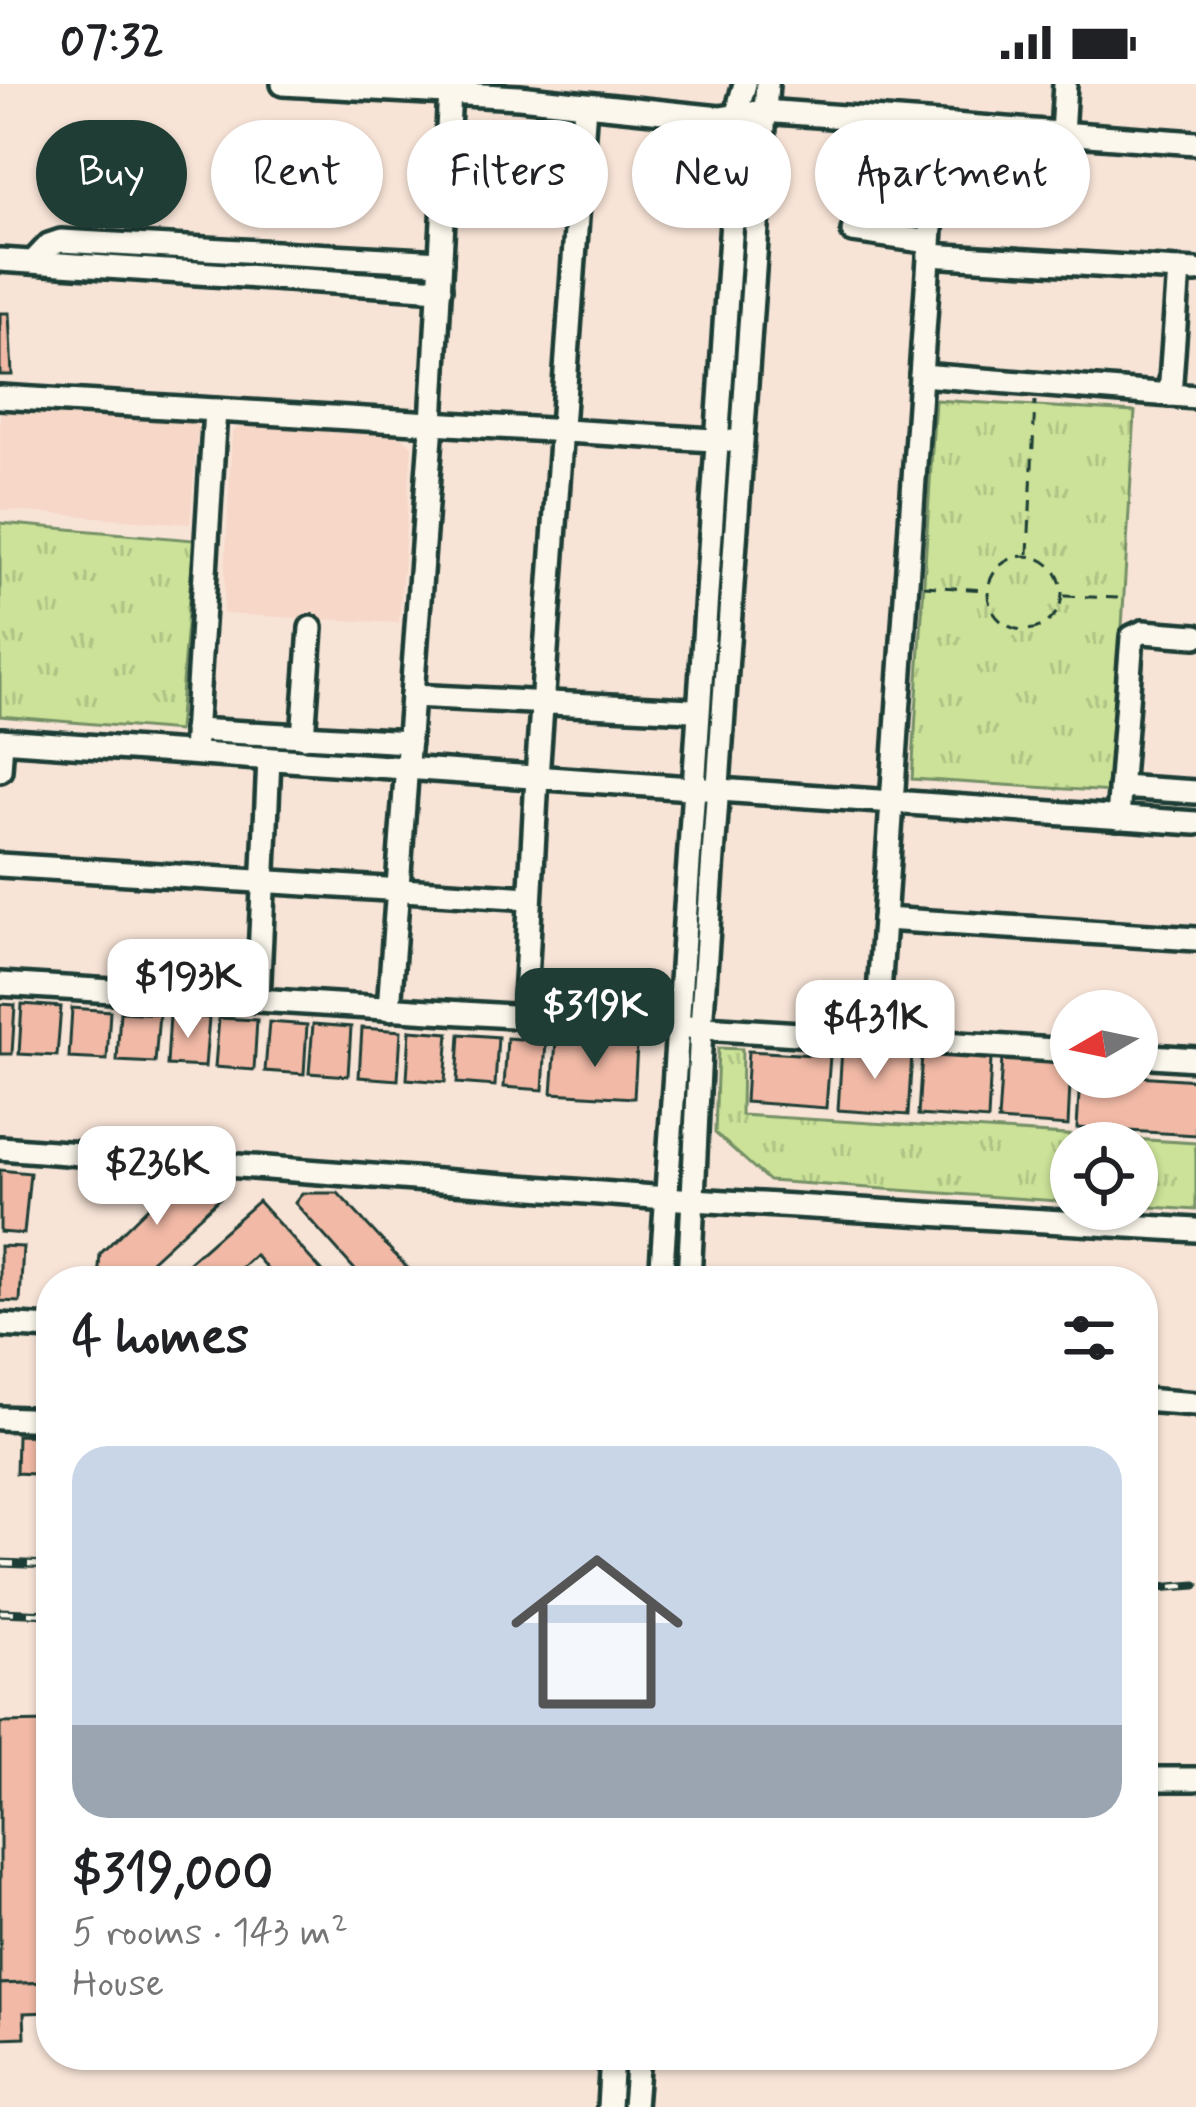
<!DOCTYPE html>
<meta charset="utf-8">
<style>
body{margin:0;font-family:Mynerve,sans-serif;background:#f6f6f6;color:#202124;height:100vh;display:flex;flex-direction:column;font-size:45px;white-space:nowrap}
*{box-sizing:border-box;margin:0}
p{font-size:39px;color:#757577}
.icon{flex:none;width:66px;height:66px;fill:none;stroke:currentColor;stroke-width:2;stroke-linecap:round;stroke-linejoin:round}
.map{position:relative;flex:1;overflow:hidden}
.drawer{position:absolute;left:36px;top:1182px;width:1122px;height:804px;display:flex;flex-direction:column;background:#fff;border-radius:48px;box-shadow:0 3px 9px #0004}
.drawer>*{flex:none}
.top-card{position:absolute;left:36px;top:36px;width:1125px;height:108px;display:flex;gap:24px}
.needle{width:78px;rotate:261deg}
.fabs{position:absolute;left:1050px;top:906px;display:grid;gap:24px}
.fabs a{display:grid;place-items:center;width:108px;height:108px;border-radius:50%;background:#fff;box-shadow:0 3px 9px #0004;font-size:60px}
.price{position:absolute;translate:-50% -102px;padding:0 27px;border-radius:24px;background:#fff;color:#222;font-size:39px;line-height:78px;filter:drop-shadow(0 3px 6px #0008)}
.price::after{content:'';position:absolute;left:50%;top:72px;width:36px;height:27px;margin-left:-18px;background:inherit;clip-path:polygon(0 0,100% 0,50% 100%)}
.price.active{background:#1f3d34;color:#fff}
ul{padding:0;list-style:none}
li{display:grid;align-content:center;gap:24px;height:636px;padding:0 36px}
li span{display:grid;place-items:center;height:372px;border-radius:36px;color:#555}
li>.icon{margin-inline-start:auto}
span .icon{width:216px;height:216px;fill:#fffc;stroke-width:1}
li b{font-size:51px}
h2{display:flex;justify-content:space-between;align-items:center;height:144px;padding:0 36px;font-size:51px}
.chip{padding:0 42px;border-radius:54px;background:#fff;box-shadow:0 3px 9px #0004;font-size:42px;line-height:108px}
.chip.active{background:#1f3d34;color:#fff}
.status{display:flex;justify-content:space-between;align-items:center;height:84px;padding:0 60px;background:#fff;direction:ltr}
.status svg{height:33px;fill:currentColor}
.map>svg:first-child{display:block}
.built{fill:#f6d7c8}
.park{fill:url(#park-tufts);stroke:#759066;stroke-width:3}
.building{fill:#f1b9a6;stroke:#1f3d34;stroke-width:3}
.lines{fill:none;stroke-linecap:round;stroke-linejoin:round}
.minor-casing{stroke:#1f3d34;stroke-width:30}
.path{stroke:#1f3d34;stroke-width:3;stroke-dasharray:12 9;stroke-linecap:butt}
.minor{stroke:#fbf7ec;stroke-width:21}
.rail-casing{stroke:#1f3d34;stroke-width:9}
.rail{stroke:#fbf7ec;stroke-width:4.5;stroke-dasharray:14;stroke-linecap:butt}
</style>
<div class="status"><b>07:32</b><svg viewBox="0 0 49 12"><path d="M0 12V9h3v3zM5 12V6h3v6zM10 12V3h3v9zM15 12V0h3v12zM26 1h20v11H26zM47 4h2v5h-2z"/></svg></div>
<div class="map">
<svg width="1196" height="2023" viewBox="0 0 1196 2023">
<defs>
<pattern id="park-tufts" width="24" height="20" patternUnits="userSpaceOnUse" patternTransform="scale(3)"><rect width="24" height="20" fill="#cbe298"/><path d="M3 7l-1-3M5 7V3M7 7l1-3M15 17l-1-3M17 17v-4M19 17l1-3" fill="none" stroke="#aec384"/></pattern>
</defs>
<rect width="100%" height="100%" fill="#f8e4d7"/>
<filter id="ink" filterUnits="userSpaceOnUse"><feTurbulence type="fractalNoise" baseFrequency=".00833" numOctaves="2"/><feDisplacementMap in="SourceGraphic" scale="24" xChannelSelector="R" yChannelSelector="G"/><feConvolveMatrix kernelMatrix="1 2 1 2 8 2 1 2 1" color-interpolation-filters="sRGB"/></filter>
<g filter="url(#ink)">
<g class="built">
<path d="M0,324l198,16 -8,100 -190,-14z"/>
<path d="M251,336l149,15 12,11 -13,177 -176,-9 9,-182z"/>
</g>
<g class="park">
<path d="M935,316l200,12 -23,380 -200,-13z"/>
<path d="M0,439l194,17 -16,191 -178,-15z"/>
<path d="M718,964l24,1 -1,66 455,28v67l-59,-4v-63h-66v59l-302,-21 -54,-48z"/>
</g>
<g class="building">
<path d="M0,229h9l3,62h-12z"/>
<path d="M0,920l15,1 -3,49h-12z"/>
<path d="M22,920l39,3 -4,49 -38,-2z"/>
<path d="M72,924l38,3 -3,49 -38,-2z"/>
<path d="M120,928l39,2 -4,49 -38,-2z"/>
<path d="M170,931l39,3 -4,49 -38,-2z"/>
<path d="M219,934l38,2 -3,50 -39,-3z"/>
<path d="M269,938l38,3 -3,49 -39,-3z"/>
<path d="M313,940l38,3 -3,49 -39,-3z"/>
<path d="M362,944l39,3 -3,49 -39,-3z"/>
<path d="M410,946l39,3 -4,49 -38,-3z"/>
<path d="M460,950l38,3 -3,49 -38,-3z"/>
<path d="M507,954l39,3 -3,49 -39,-3z"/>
<path d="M556,957l81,5 -3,52 -82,-5z"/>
<path d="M842,965l70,5 -4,61 -70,-5z"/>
<path d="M748,967l82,5 -4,52 -81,-6z"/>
<path d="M922,970l69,5 -3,61 -70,-5z"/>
<path d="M1002,975l69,5 -3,62 -70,-5z"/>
<path d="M1137,992l59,4v55l-119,-7 3,-51z"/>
<path d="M0,1086l30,3 -6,61 -24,-2z"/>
<path d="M177,1095l39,2 9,12 -96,88h-31l2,-27z"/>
<path d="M302,1109h36l76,82v6h-49l-70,-78z"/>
<path d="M258,1117l73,80h-53l-23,-26 -28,26h-60z"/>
<path d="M0,1162l23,1 -3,55 -20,-1z"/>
<path d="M17,1351l34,1v39l-35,-2z"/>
<path d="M51,1638v260l-51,2v-261z"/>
<path d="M51,1898v30l-27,1 1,24 -25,1v-54z"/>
</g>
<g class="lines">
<defs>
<g id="minor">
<path d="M283,0l236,13 201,21 43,-7 433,32"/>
<path d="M1062,50l3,-50"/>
<path d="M853,147l77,11"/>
<path d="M929,171l267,16"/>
<path d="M0,176l440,29"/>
<path d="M34,177l15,-16 12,-4 380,21"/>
<path d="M921,291l275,22"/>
<path d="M1170,311l9,-125"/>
<path d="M0,313l730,44"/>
<path d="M412,612l279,14"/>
<path d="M195,646l214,12"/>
<path d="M303,653l8,-109"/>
<path d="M0,656l1196,83"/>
<path d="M194,669l21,-343"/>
<path d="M0,686l2,-30"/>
<path d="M1120,703l76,5"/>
<path d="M1118,734l14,-181 11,-5 53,4"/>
<path d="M0,781l530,33"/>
<path d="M884,835l312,20"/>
<path d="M0,900l1071,67"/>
<path d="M258,916l11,-241"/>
<path d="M389,925l43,-586 18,-331 -3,-8"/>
<path d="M524,933l13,-240 48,-672"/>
<path d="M876,954l62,-912"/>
<path d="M1137,971l59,4"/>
<path d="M0,1064l693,52 503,30"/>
<path d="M661,1197l79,-1180 5,-17"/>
<path d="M689,1197l12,-253 66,-944"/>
<path d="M0,1241l51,3"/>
<path d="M1143,1316l53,4"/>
<path d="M0,1334l51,2"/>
<path d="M1143,1695h53"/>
<path d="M609,2023l3,-52"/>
<path d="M634,2023l4,-52"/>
</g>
</defs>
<use href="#minor" class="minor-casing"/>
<g class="path">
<path d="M1028,470l7,-153"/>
<circle cx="1025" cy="509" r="37"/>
<path d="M924,502l62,4"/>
<path d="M1064,512l54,2"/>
</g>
<use href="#minor" class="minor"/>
<defs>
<g id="rail">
<path d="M0,1479l51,2"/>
<path d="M1143,1505l53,-4"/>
<path d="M0,1528l51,2"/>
</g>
</defs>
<use href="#rail" class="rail-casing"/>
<use href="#rail" class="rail"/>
</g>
</g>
</svg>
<div class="fabs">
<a><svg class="needle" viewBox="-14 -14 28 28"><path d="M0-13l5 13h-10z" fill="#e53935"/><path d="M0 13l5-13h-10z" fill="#757577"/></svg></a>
<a><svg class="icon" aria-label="locate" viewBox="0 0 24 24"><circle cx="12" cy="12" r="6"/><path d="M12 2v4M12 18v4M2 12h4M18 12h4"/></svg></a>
</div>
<b class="price" style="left:188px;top:957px">$193K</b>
<b class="price active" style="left:595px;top:986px">$319K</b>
<b class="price" style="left:875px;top:998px">$431K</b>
<b class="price" style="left:157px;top:1144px">$236K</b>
<div class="top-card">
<a class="chip active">Buy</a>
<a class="chip">Rent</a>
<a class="chip">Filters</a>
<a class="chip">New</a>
<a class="chip">Apartment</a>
</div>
<section class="drawer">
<h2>4 homes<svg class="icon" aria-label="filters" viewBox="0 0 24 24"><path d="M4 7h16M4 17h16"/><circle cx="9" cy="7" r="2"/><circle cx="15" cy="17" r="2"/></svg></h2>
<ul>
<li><span style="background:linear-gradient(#c9d6e8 75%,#9aa5b1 0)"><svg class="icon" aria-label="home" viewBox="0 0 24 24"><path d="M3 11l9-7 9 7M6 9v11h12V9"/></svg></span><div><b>$319,000</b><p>5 rooms · 143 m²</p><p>House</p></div></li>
</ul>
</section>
</div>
